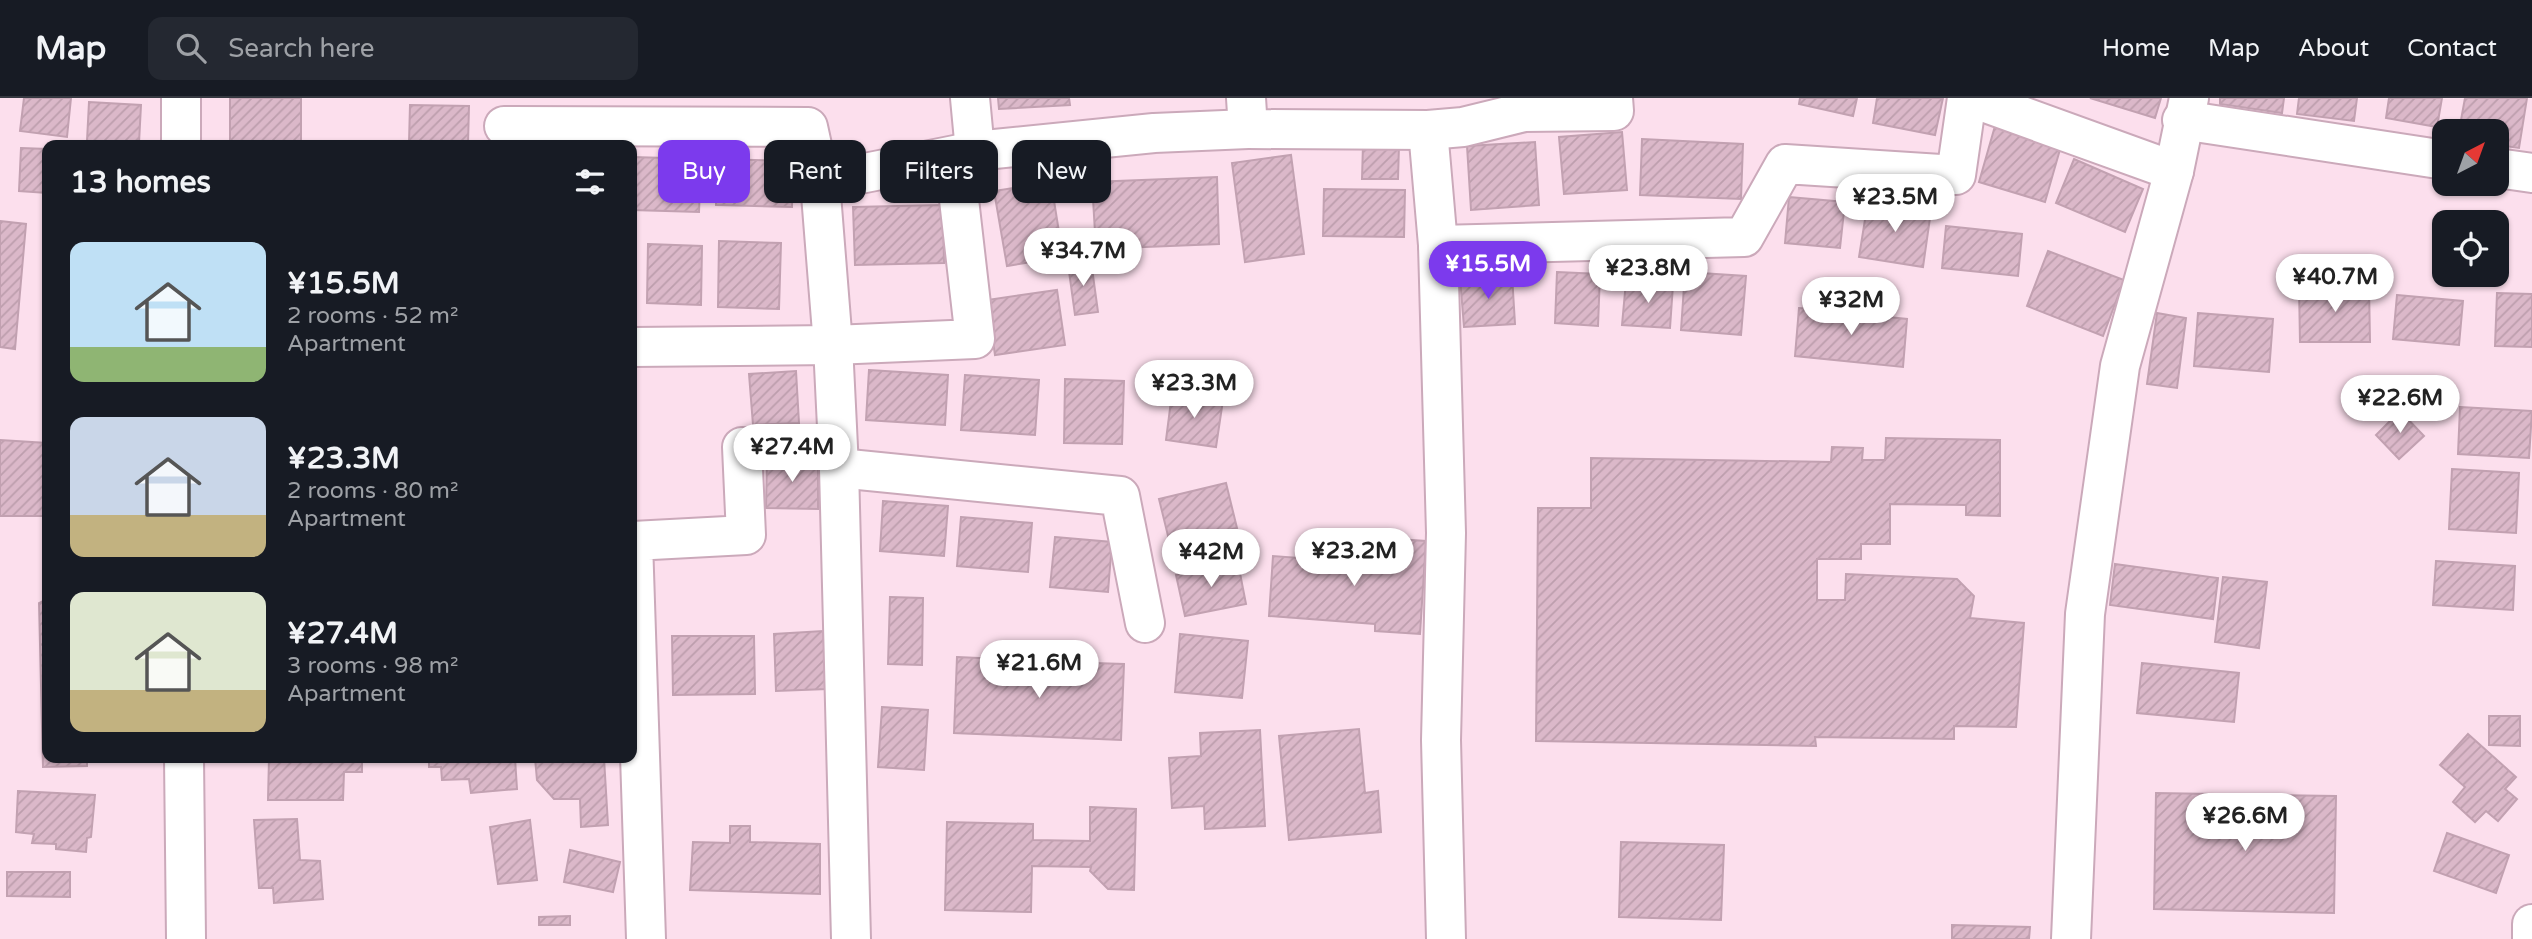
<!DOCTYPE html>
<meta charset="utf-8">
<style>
body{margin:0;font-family:"Varela Round",sans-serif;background:#242831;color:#f1f3f6;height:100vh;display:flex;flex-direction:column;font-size:26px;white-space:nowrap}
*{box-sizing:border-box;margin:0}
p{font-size:23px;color:#9ea1a6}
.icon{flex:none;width:38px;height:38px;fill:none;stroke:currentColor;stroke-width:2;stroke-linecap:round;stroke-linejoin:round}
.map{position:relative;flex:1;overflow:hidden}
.drawer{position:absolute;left:42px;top:42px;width:595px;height:623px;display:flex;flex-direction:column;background:#171b24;border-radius:14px;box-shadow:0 2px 5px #0004}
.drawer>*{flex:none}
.guide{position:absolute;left:658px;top:42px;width:665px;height:63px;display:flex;gap:14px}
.needle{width:46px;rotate:41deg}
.controls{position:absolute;left:2432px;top:21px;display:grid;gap:14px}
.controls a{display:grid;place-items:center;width:77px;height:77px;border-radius:14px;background:#171b24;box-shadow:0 2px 5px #0004;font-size:35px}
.price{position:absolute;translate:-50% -60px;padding:0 16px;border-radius:24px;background:#fff;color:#222;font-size:23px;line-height:46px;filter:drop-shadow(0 2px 4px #0008)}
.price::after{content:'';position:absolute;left:50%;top:42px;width:21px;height:16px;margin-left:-10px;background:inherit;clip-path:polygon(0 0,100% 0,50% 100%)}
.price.selected{background:#7c3aed;color:#fff}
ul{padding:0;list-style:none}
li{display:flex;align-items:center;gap:21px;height:175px;padding:0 28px}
li span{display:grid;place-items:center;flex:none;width:196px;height:140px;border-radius:14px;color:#555}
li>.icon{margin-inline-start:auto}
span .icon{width:84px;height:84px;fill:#fffc;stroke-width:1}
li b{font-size:30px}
h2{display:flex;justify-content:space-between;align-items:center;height:84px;padding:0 28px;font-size:30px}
.tag{padding:0 24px;border-radius:14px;background:#171b24;box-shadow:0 2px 5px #0004;font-size:24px;line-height:63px}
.tag.selected{background:#7c3aed;color:#fff}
header{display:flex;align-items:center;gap:42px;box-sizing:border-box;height:98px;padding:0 35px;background:#171b24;border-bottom:2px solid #363941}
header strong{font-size:33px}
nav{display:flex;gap:38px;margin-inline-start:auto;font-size:24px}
.search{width:490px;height:63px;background:#242831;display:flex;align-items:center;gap:18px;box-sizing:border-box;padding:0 24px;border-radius:14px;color:#9ea1a6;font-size:26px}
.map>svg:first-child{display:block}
.building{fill:url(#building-hatch);stroke:#c2a1b1;stroke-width:2}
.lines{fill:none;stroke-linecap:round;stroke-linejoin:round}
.minor-casing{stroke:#cba9ba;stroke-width:42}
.tertiary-casing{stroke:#cba9ba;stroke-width:42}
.minor{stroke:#fff;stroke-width:38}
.tertiary{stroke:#fff;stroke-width:38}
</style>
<header>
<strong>Map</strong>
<div class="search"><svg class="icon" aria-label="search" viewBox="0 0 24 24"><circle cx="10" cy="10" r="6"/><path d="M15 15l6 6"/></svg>Search here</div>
<nav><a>Home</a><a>Map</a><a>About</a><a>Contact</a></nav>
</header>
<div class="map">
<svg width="2532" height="841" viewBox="0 0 2532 841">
<defs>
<pattern id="building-hatch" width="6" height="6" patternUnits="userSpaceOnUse" patternTransform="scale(1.75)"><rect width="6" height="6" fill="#dbb8c9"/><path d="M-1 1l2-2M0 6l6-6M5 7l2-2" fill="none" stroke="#bd9ead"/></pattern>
</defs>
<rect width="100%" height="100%" fill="#fcdfed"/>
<g class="building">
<path d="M24,0h47l-4,39 -47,-6z"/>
<rect x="230" y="0" width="71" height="47"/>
<path d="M998,0h71l1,7 -71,4z"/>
<path d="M1800,0h57l-4,18 -54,-12z"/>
<path d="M1877,0h66l-8,37 -62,-12z"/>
<path d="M2090,0h71l-6,20z"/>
<path d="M2220,0h64l-2,15 -62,-9z"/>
<path d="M2299,0h58l-3,23 -57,-7z"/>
<path d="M2389,0h53l-5,29 -51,-9z"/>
<path d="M2465,0h62l-8,50 -22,-3v-14h-38z"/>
<path d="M89,4l52,3 -2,38 -52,-2z"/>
<path d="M410,7l59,1 -1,38 -59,-1z"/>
<path d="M1995,28l66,20 -16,56 -66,-20z"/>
<path d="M1622,34l5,58 -63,4 -5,-57z"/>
<path d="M1642,41l101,5 -2,55 -101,-4z"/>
<path d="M1535,44l4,63 -68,5 -4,-64z"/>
<path d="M1363,46l36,1 -1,34h-36z"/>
<path d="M21,50l26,1v44l-28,-2z"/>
<path d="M1291,57l13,99 -59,8 -13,-99z"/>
<path d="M632,59l69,2 -2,53 -67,-2z"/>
<path d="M717,61l76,2 -1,46 -76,-2z"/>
<path d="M2074,61l69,30 -18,43 -69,-29z"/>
<path d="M1217,79l2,67 -123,5 -4,-67z"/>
<path d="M1051,84l12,75 -56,9 -13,-75z"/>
<path d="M1324,91l81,1 -1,47 -81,-1z"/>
<path d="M1789,99l56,5 -5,46 -55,-5z"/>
<path d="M1868,103l63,10 -8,56 -64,-10z"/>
<path d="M943,107l1,58 -89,2 -2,-58z"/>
<path d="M0,123l26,3 -11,125 -15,-2z"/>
<path d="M1946,128l76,8 -4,42 -76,-8z"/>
<path d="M719,143l62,2 -2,66 -61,-2z"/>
<path d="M648,146l54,2 -1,59 -54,-2z"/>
<path d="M2048,153l76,29 -21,56 -76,-30z"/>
<path d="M1091,163l7,51 -23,3 -7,-51z"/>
<path d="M1557,174l43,2 -2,52 -43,-3z"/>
<path d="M1685,174l61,4 -5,59 -60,-5z"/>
<path d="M1512,177l3,49 -51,3 -4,-49z"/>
<path d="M1626,183l47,4 -3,43 -48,-3z"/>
<path d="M2369,188l1,56h-70l-1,-55z"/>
<path d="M1057,192l8,55 -70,10 -8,-55z"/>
<path d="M2497,195l35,1v53l-37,-1z"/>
<path d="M2397,197l66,6 -4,44 -66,-6z"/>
<path d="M1799,210l108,11 -4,48 -108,-11z"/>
<path d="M2157,215l29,5 -9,70 -30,-4z"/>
<path d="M2198,215l75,6 -4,53 -75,-6z"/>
<path d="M869,272l79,5 -3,50 -79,-5z"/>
<path d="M796,273l3,52 -46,2 -4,-51z"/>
<path d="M965,277l74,5 -4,55 -74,-5z"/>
<path d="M1065,281l59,2 -2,63 -58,-1z"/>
<path d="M1172,295l51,7 -7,47 -50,-7z"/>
<path d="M2460,309l72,4 -3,47 -71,-4z"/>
<path d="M2400,313l24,25 -25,23 -23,-24z"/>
<path d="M1886,340l114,2v76l-34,-1v-10l-76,-1v40h-29v15h-44v41h28l1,-26 111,5 17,17 -4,22 54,5 -8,104 -62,-1v13l-139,-2 1,9 -280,-5 2,-233h53v-50l240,4 1,-15 31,1 -1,12h23z"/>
<path d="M0,342l47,3v73h-47z"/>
<path d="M767,360l51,1v50l-52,-1z"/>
<path d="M2452,371l67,4 -3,60 -67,-4z"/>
<path d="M1226,385l11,45 -67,16 -11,-45z"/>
<path d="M883,403l65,5 -4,50 -64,-5z"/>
<path d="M961,419l71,6 -4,49 -71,-6z"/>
<path d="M1055,439l57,5 -4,50 -58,-5z"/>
<path d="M1381,440l45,3 -6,93 -45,-3v-7l-106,-8 4,-60 107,8z"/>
<path d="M2436,463l79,5 -2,44 -80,-5z"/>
<path d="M1238,465l8,41 -61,12 -9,-41z"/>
<path d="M2115,466l103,14 -5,41 -103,-14z"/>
<path d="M2223,479l44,5 -8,66 -44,-6z"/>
<path d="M890,499l33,1 -1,67 -34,-1z"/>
<path d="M47,501v159h40v8l-44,1 -4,-164z"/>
<path d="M823,533l4,58 -51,2 -2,-57z"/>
<path d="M1180,536l68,7 -6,57 -67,-6z"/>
<path d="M672,538h82l1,58 -82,1z"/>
<path d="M957,559l43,2v6l63,2v-5l61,2 -3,76 -167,-7z"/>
<path d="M2142,565l97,10 -5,49 -97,-9z"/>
<path d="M882,609l46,3 -4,60 -46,-3z"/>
<path d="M2489,618h31v30l-31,-1z"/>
<path d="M1359,631l6,64 13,-2 3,41 -92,8 -10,-104z"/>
<path d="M1260,632l5,96 -60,3 -1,-23 -32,2 -3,-50 32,-2 -1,-23z"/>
<path d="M2468,636l48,43 -11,12 12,10 -19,22 -12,-10 -11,11 -22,-20 12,-15 -25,-22z"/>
<path d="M269,660h93v14h-18l-1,28h-75z"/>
<path d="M429,660h86l2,31 -46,4 -2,-14 -27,1 -1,-13h-12z"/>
<path d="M535,660h69l4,67 -27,2 -1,-28h-26l-17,-19z"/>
<path d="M18,693l77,4 -4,42 -4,1 -1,14 -30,-3v-5l-24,-1 2,-9 -18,-2z"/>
<path d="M2156,695l180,3 -2,117 -180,-4z"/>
<path d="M1090,709l46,2 -2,81 -26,-1 -18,-18 1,-4 -59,-1 -1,46 -86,-2 2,-88 86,2v16l57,1z"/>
<path d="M297,721l3,41 20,1 3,38 -49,4 -1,-15h-14l-5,-68z"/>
<path d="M530,722l7,60 -39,4 -8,-57z"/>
<path d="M730,728h20v16l70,2v50l-130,-4 3,-48 37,1z"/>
<path d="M2447,735l62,22 -13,38 -62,-22z"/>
<path d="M1621,744l103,3 -3,75 -102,-3z"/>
<path d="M570,752l50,12 -7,30 -49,-10z"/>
<path d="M7,774h63v25l-63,-1z"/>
<path d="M570,818v9h-31v-8z"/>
<path d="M1952,827l78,2 -1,12h-77z"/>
</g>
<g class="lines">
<defs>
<g id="minor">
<path d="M970,0l5,53"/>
<path d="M1246,0l2,31 180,1 35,-3 61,-15 90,-1 -1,-13"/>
<path d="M1972,0l202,73"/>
<path d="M2182,22l263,40"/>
<path d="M504,28l304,1 12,55 13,163 6,123 12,471"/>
<path d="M1428,32l10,115 8,288 -5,207 5,199"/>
<path d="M2497,70l35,5"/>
<path d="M820,84l155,-31 179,-18 94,-4"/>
<path d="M1438,147l306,-8 41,-73 171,11 11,-77"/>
<path d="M632,249l201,-2 142,-6 -21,-183"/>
<path d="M839,370l281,28 25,127"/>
<path d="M646,841l-13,-398 113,-6 -4,-88"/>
<path d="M2071,841l14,-325 35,-248 54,-195 15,-73"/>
<path d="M2532,841v-15"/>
</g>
<g id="tertiary">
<path d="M181,47v-47"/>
<path d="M184,660l2,181"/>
</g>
</defs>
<use href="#minor" class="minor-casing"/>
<use href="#tertiary" class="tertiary-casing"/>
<use href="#minor" class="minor"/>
<use href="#tertiary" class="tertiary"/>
</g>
</svg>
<div class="controls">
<a><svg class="needle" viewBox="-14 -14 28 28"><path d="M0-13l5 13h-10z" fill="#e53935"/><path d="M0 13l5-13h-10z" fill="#9ea1a6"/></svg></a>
<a><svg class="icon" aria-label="locate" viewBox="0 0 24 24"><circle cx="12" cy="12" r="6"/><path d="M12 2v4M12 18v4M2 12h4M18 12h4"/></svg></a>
</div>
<b class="price" style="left:1895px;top:136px">¥23.5M</b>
<b class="price" style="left:1083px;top:190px">¥34.7M</b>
<b class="price selected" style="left:1488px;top:203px">¥15.5M</b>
<b class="price" style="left:1648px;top:207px">¥23.8M</b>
<b class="price" style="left:2335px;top:216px">¥40.7M</b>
<b class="price" style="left:1851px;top:239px">¥32M</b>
<b class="price" style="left:1194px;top:322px">¥23.3M</b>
<b class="price" style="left:2400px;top:337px">¥22.6M</b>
<b class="price" style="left:792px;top:386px">¥27.4M</b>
<b class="price" style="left:1354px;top:490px">¥23.2M</b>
<b class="price" style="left:1211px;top:491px">¥42M</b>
<b class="price" style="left:1039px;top:602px">¥21.6M</b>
<b class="price" style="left:2245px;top:755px">¥26.6M</b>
<div class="guide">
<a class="tag selected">Buy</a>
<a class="tag">Rent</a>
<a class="tag">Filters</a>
<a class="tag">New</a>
</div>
<section class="drawer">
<h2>13 homes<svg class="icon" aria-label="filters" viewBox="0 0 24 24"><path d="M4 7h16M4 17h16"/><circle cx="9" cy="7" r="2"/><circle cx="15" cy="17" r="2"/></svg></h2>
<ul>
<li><span style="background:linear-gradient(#bfe0f5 75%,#8fb573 0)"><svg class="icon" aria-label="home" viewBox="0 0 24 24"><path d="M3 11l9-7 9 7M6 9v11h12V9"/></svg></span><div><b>¥15.5M</b><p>2 rooms · 52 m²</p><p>Apartment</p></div></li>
<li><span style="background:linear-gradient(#c9d6e8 70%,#c2b280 0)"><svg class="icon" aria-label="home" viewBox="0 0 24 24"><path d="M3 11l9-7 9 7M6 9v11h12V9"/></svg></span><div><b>¥23.3M</b><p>2 rooms · 80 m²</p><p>Apartment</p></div></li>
<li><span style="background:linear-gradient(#dfe7d0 70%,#c2b280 0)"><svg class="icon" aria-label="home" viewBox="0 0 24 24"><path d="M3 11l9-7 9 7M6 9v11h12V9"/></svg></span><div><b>¥27.4M</b><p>3 rooms · 98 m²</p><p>Apartment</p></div></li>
</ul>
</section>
</div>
